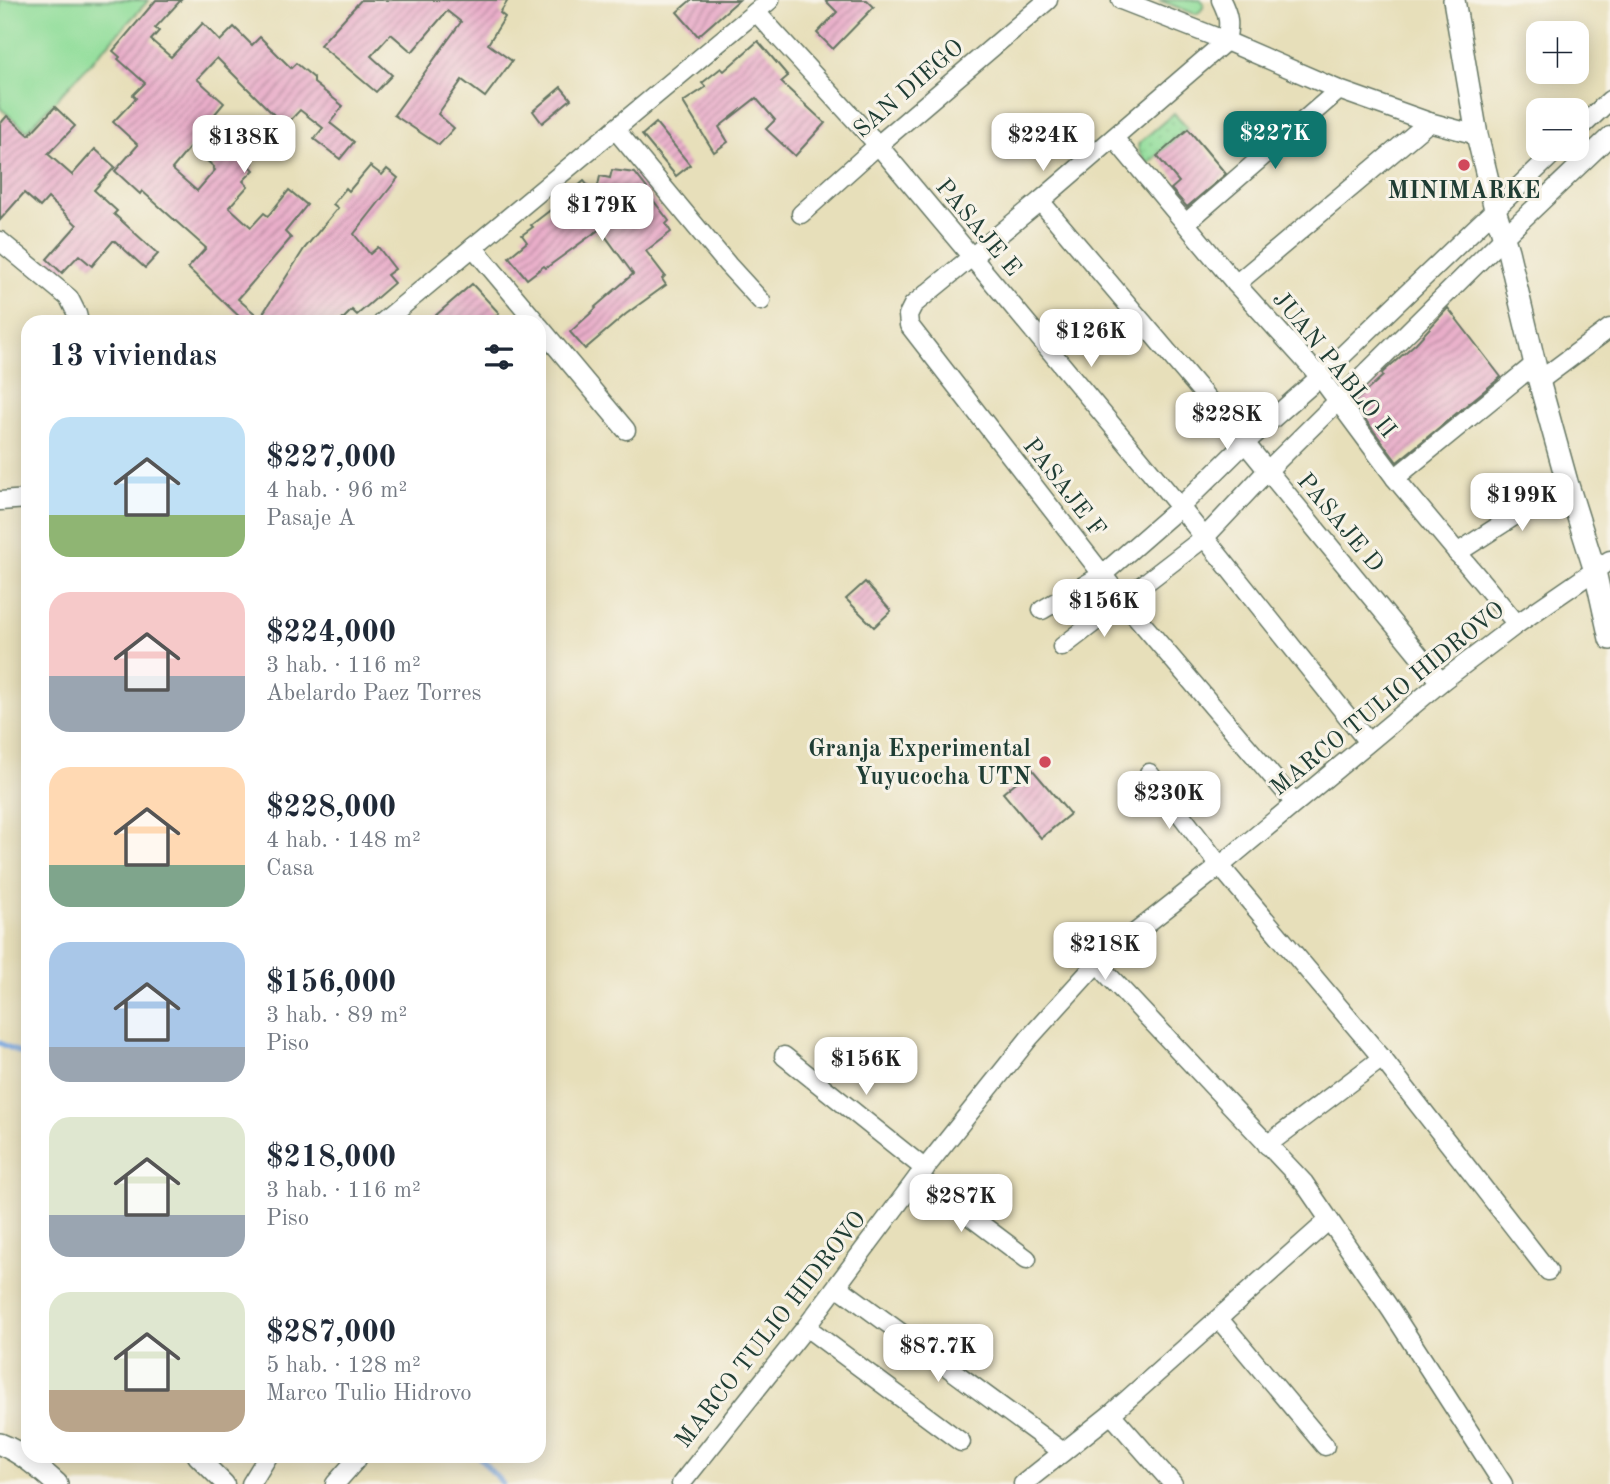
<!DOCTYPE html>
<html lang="es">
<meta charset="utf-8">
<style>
body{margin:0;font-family:"Old Standard TT",serif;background:#f2f2f3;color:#1f2937;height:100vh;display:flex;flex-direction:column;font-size:26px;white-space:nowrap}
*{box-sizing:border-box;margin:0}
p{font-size:23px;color:#747a83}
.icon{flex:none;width:38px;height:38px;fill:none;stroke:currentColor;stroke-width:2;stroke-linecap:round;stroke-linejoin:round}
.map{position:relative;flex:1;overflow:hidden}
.side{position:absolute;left:21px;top:315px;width:525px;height:1148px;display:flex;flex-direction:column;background:#fff;border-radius:21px;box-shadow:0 4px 18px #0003}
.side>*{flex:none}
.controls{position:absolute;left:1526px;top:21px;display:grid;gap:14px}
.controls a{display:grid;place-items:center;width:63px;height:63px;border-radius:14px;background:#fff;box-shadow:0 4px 18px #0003;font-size:35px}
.price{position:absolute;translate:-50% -60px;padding:0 16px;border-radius:14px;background:#fff;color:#222;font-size:23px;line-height:46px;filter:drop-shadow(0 2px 4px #0008)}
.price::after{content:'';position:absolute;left:50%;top:42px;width:21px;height:16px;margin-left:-10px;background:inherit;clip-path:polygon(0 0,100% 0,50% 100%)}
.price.selected{background:#0f766e;color:#fff}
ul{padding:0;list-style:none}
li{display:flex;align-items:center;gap:21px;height:175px;padding:0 28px}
li span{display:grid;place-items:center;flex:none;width:196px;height:140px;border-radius:21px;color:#555}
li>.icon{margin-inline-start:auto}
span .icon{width:84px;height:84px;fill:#fffc;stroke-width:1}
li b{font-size:30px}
h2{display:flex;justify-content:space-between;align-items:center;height:84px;padding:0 28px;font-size:30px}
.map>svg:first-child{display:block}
.grass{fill:url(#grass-dots);stroke:#598e68;stroke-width:2}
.park{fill:#93de9b;stroke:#598e68;stroke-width:2}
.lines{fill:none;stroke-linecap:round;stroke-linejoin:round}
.stream{stroke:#76a6e0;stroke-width:5}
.building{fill:url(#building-hatch);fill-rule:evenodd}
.minor-casing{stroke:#657663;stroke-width:21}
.tertiary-casing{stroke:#657663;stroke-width:24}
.minor{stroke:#fff;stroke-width:18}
.tertiary{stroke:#fff;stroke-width:21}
.poi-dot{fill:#d1495b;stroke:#f7f3e8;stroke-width:2.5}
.labels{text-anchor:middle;stroke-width:6;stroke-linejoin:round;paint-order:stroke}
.street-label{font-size:24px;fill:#1f3d34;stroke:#f7f3e8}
.poi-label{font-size:24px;font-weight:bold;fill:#1f3d34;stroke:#f7f3e8}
</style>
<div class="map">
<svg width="1610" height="1484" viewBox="0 0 1610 1484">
<defs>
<pattern id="grass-dots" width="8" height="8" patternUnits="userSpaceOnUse" patternTransform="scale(1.75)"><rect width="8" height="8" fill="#93de9b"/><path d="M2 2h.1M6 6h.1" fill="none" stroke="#7ebf86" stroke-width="1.8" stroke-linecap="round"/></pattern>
<pattern id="building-hatch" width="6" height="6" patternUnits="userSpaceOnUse" patternTransform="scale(1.75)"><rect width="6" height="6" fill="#e9adc9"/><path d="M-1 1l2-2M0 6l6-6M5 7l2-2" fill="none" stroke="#bc8ea4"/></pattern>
</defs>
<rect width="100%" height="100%" fill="#f7f3e8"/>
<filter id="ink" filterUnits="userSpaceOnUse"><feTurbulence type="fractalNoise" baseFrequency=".0143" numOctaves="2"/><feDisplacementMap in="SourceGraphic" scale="14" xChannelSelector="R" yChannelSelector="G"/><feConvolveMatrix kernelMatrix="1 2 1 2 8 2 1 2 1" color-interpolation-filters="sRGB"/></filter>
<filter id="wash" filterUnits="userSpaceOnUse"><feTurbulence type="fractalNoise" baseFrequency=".00686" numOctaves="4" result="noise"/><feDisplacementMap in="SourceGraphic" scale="28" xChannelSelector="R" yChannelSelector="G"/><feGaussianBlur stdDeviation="1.57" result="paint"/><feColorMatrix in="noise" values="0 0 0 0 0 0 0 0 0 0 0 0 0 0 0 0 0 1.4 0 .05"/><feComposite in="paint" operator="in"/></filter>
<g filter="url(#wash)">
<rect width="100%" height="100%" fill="#e7dfba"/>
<path class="grass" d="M1174,113l14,16 -40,35 -8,-11 -2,-7 1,-3z"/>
<g class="park">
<path d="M0,0h149l-122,131 -27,-23z"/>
<path d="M1159,0h42l3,3c-1,6 -3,9 -9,11z"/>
</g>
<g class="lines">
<g class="stream">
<path d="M0,1043l28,14"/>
<path d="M478,1456l25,28"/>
</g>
</g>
<g id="blocks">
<g class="building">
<path d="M156,0h25l-26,28 4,3 -8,9 20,17 32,-34 17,18 14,-14 18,18 8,-8 31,31 5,-5 18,15v5l29,23 -13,17 24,19 -14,17 -26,-20 9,-11 -23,-18 -15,16 -68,-68 -20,21 27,24 -10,12 25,23 -6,6 20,19 -3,3 4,4 -11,11 5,5 -19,21 22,20 13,-14 4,3 21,-26 18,15 -22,27 6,6 -53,61 22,19 44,-69 34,-41 -5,-4 13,-16 3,3 21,-25 12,9 5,-6 11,9 -44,56 16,20 8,-7 17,22 -8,6 7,8 -37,32 -5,-5 -12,12h-95l-57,-54 18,-20 -64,-57 -2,3 -25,-23 23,-26 -25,-23 23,-24 -3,-3 12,-12 -27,-24 2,-2 -7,-6zM191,146l23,21 -1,1 2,2 -18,21 -25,-22z"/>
<path d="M361,0h147l-8,13 5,4 -17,27 24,17 -27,36 -23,-17 -24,34 16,14 -15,17 -45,-30 67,-93 -14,-11 -35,41 -21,-18 -20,22 21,19 -16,17 -56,-47z"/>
<path d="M691,0h48l-41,36 -21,-24z"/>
<path d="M825,0h42l7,7 -41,42 -16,-16 20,-21z"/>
<path d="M758,41l30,35 -7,6 44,41 -30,33 -29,-27 9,-9 -19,-22 -37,29 9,15 -14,10 -31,-50 23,-15 -4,-4 19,-15 3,3z"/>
<path d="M561,87l10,12 -29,24 -9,-12z"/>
<path d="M55,107l20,19 -27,28 24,21 23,-26 20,18 -21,23 23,21 -3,3 44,40 -13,14 -30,-27h-2l-21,25 -13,-11 -17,18 -15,-14 30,-34 -29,-27 -8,9 -16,-14 -24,27v-96l7,-8 22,19z"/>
<path d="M656,123l34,42 -14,11 -34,-41z"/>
<path d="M1188,129l38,45 -39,33 -16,-18 8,-7 -22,-26z"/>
<path d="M612,170l23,3 14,18 -2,1 22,29 -3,3 5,8 -25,19 19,25 -3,3 4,6 -40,29 -41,35 -15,-17 21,-19 5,-5 -1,-1 38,-33 -33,-45 -54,39 -2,-2 -17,13 -18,-22 18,-15 -5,-7 11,-8 -2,-2 22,-17 31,-27 12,15 4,-20 10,2z"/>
<path d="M472,284l27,29 -9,9h-62z"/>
<path d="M1448,308l53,69 -104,85 -44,-59 30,-27 -1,-3 34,-30z"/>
<path d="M865,582l26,29 -17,16 -28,-28z"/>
<path d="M1032,769l38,45 -29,24 -38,-45z"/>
</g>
</g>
</g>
<g filter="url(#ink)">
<use href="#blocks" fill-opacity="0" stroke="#657663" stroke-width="2"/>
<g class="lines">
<defs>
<g id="minor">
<path d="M1121,0l105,41 113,49 90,32 48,13"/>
<path d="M1221,0c8,16 9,23 5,41l-186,160 -127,104 -5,10 1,10 214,276 172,202"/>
<path d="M756,12l122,133 134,160 168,202 188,235"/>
<path d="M615,129l113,136 33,36"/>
<path d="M1577,131l33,-31"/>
<path d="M1114,138l122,146 84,93 75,101 122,146"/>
<path d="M1040,201l205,242 196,239"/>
<path d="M801,214l77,-69 170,-145"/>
<path d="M1186,223l153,-133"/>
<path d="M0,241l69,57 8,16 2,8"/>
<path d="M473,247l63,75"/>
<path d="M1236,284l193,-162"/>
<path d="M383,322l387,-322"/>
<path d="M539,326l87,104"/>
<path d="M1539,381l71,-53"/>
<path d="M1395,478l140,-114"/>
<path d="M0,501l28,-2"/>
<path d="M1457,553l110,-71"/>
<path d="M1042,610l60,-35 78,-68 65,-64 75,-66 238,-228"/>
<path d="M1062,647l143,-110 62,-66 237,-234 106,-101"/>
<path d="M1149,773l71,93 162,192 -115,87"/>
<path d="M1098,962l9,12 197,209 87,127 112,174"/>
<path d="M784,1056l141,113"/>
<path d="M1382,1058l166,213"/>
<path d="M918,1177l109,82"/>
<path d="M837,1286l226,166"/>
<path d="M1219,1319l106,127"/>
<path d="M806,1327l155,115"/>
<path d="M1111,1414l62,70"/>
<path d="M197,1456l28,28"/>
<path d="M251,1484l17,-28"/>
<path d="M335,1484l22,-25"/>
<path d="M681,1484l125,-157 112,-150 112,-140 68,-75 122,-96 221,-184 76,-58 93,-64"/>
<path d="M1023,1484l88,-70 218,-194"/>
</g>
<g id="tertiary">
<path d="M1454,0l23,135 18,74 13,42 31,130 28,101 28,89 15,68"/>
<path d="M0,1444c21,8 40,25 57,40"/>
</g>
</defs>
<use href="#minor" class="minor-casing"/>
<use href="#tertiary" class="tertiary-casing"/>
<use href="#minor" class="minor"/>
<use href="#tertiary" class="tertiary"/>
</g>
</g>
<g class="poi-dot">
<circle cx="1464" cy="165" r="7"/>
<circle cx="1045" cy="762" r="7"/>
</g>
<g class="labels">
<g class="street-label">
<text transform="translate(908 88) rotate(-41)" y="8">SAN DIEGO</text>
<text transform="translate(979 227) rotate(50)" y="8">PASAJE E</text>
<text transform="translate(1335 364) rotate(51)" y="8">JUAN PABLO II</text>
<text transform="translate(1065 487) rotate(52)" y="8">PASAJE F</text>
<text transform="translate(1341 522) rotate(50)" y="8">PASAJE D</text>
<text transform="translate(1387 698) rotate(-39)" y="8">MARCO TULIO HIDROVO</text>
<text transform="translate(770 1329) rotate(-52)" y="8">MARCO TULIO HIDROVO</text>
</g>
<g class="poi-label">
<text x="1464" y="198">MINIMARKE</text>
<text x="1031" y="756" text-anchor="end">Granja Experimental<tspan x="1031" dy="28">Yuyucocha UTN</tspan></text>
</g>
</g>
</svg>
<div class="controls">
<a>+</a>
<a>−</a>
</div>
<b class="price selected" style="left:1275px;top:171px">$227K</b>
<b class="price" style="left:1043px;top:173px">$224K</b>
<b class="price" style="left:244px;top:175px">$138K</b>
<b class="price" style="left:602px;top:243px">$179K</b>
<b class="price" style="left:1091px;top:369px">$126K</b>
<b class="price" style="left:1227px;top:452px">$228K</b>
<b class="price" style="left:1522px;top:533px">$199K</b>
<b class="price" style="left:1104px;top:639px">$156K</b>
<b class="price" style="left:1169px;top:831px">$230K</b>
<b class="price" style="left:1105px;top:982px">$218K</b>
<b class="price" style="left:866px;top:1097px">$156K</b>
<b class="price" style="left:961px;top:1234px">$287K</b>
<b class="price" style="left:938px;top:1384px">$87.7K</b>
<section class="side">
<h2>13 viviendas<svg class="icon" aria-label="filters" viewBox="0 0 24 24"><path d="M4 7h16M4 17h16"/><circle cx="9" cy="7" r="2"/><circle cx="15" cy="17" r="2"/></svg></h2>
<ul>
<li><span style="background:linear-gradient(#bfe0f5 70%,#8fb573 0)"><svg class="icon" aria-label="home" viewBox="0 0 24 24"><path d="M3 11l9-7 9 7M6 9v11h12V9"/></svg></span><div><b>$227,000</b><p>4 hab. · 96 m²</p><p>Pasaje A</p></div></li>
<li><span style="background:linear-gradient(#f6c9c9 60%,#9aa5b1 0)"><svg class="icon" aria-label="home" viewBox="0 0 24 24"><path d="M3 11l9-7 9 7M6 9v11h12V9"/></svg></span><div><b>$224,000</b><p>3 hab. · 116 m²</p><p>Abelardo Paez Torres</p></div></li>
<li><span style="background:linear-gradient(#ffd9b3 70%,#7fa58c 0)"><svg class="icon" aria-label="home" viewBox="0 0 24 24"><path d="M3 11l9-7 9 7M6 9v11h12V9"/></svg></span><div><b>$228,000</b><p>4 hab. · 148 m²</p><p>Casa</p></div></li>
<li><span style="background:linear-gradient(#a9c7e8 75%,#9aa5b1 0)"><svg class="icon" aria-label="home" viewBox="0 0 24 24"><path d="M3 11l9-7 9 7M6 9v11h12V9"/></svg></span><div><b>$156,000</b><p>3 hab. · 89 m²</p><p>Piso</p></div></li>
<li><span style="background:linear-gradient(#dfe7d0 70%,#9aa5b1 0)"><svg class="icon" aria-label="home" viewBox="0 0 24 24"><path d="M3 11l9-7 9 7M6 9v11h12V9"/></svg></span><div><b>$218,000</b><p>3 hab. · 116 m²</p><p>Piso</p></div></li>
<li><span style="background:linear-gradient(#dfe7d0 70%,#b9a48a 0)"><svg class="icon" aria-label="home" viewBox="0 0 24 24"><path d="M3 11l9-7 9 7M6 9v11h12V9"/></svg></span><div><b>$287,000</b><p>5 hab. · 128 m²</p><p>Marco Tulio Hidrovo</p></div></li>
</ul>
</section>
</div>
